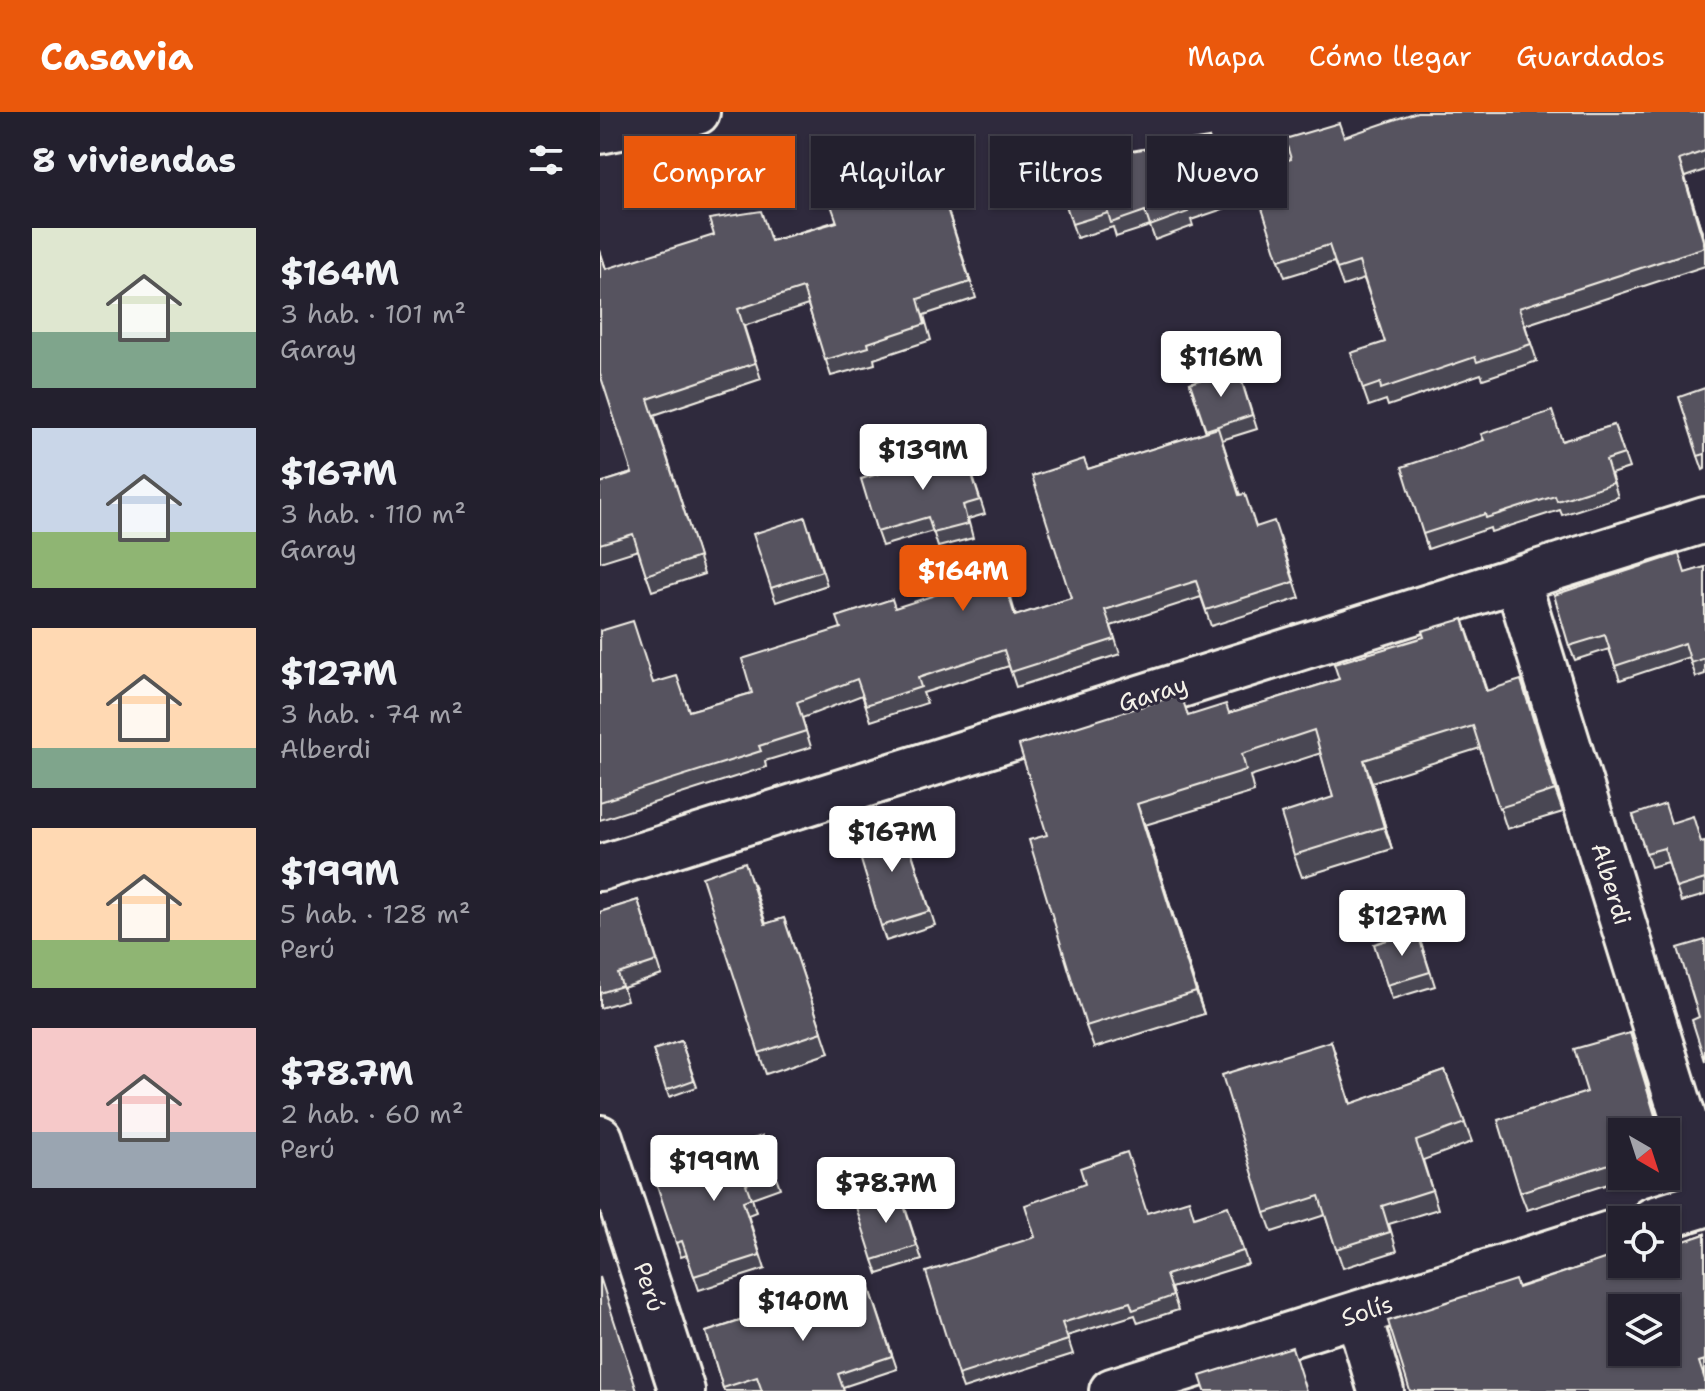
<!DOCTYPE html>
<html lang="es">
<meta charset="utf-8">
<style>
body{margin:0;font-family:"Shantell Sans",sans-serif;background:#2b2836;color:#f1f3f6;height:100vh;display:flex;flex-direction:column;font-size:30px;white-space:nowrap}
*{box-sizing:border-box;margin:0}
p{font-size:26px;color:#a3a3aa}
.icon{flex:none;width:44px;height:44px;fill:none;stroke:currentColor;stroke-width:2;stroke-linecap:round;stroke-linejoin:round}
.map{position:relative;flex:1;overflow:hidden}
.details{display:flex;flex-direction:column;background:#23202e;width:600px}
.details>*{flex:none}
.guide{position:absolute;left:24px;top:24px;width:760px;height:72px;display:flex;gap:16px}
.needle{width:52px;rotate:141deg}
.fabs{position:absolute;left:1008px;top:1006px;display:grid;gap:16px}
.fabs a{display:grid;place-items:center;width:72px;height:72px;border-radius:0px;background:#23202e;box-shadow:0 2px 6px #0004,0 0 0 2px #403e4a;font-size:40px}
.price{position:absolute;translate:-50% -68px;padding:0 18px;border-radius:8px;background:#fff;color:#222;font-size:26px;line-height:52px;filter:drop-shadow(0 2px 4px #0008)}
.price::after{content:'';position:absolute;left:50%;top:48px;width:24px;height:18px;margin-left:-12px;background:inherit;clip-path:polygon(0 0,100% 0,50% 100%)}
.price.current{background:#ea580c;color:#fff}
ul{padding:0;list-style:none}
li{display:flex;align-items:center;gap:24px;height:200px;padding:0 32px}
li span{display:grid;place-items:center;flex:none;width:224px;height:160px;border-radius:0px;color:#555}
li>.icon{margin-inline-start:auto}
span .icon{width:96px;height:96px;fill:#fffc;stroke-width:1}
li b{font-size:34px}
h2{display:flex;justify-content:space-between;align-items:center;height:96px;padding:0 32px;font-size:34px}
.pill{padding:0 28px;border-radius:0px;background:#23202e;box-shadow:0 2px 6px #0004,0 0 0 2px #403e4a;font-size:28px;line-height:72px}
.pill.current{background:#ea580c;color:#fff}
header{display:flex;align-items:center;gap:48px;box-sizing:border-box;height:112px;padding:0 40px;background:#ea580c;color:#fff}
header strong{font-size:38px}
nav{display:flex;gap:44px;margin-inline-start:auto;font-size:28px}
main{display:flex;flex:1;min-height:0}
.map>svg:first-child{display:block}
.lines{fill:none;stroke-linecap:round;stroke-linejoin:round}
.minor-casing{stroke:#f4f1e8;stroke-width:50}
.major-casing{stroke:#f4f1e8;stroke-width:50}
.minor{stroke:#2f2a3d;stroke-width:44}
.major{stroke:#2f2a3d;stroke-width:44}
.wall{fill:#4a4752;stroke:#f4f1e8;stroke-width:2}
.shaded-wall{fill:#3c3942;stroke:#f4f1e8;stroke-width:2}
.building{fill:#56525f;stroke:#f4f1e8;stroke-width:2;fill-rule:evenodd}
.labels{text-anchor:middle;stroke-width:6;stroke-linejoin:round;paint-order:stroke}
.street-label{font-size:24px;fill:#f4f1e8;stroke:#2f2a3d}
</style>
<header>
<strong>Casavia</strong>
<nav><a>Mapa</a><a>Cómo llegar</a><a>Guardados</a></nav>
</header>
<main>
<section class="details">
<h2>8 viviendas<svg class="icon" aria-label="filters" viewBox="0 0 24 24"><path d="M4 7h16M4 17h16"/><circle cx="9" cy="7" r="2"/><circle cx="15" cy="17" r="2"/></svg></h2>
<ul>
<li><span style="background:linear-gradient(#dfe7d0 65%,#7fa58c 0)"><svg class="icon" aria-label="home" viewBox="0 0 24 24"><path d="M3 11l9-7 9 7M6 9v11h12V9"/></svg></span><div><b>$164M</b><p>3 hab. · 101 m²</p><p>Garay</p></div></li>
<li><span style="background:linear-gradient(#c9d6e8 65%,#8fb573 0)"><svg class="icon" aria-label="home" viewBox="0 0 24 24"><path d="M3 11l9-7 9 7M6 9v11h12V9"/></svg></span><div><b>$167M</b><p>3 hab. · 110 m²</p><p>Garay</p></div></li>
<li><span style="background:linear-gradient(#ffd9b3 75%,#7fa58c 0)"><svg class="icon" aria-label="home" viewBox="0 0 24 24"><path d="M3 11l9-7 9 7M6 9v11h12V9"/></svg></span><div><b>$127M</b><p>3 hab. · 74 m²</p><p>Alberdi</p></div></li>
<li><span style="background:linear-gradient(#ffd9b3 70%,#8fb573 0)"><svg class="icon" aria-label="home" viewBox="0 0 24 24"><path d="M3 11l9-7 9 7M6 9v11h12V9"/></svg></span><div><b>$199M</b><p>5 hab. · 128 m²</p><p>Perú</p></div></li>
<li><span style="background:linear-gradient(#f6c9c9 65%,#9aa5b1 0)"><svg class="icon" aria-label="home" viewBox="0 0 24 24"><path d="M3 11l9-7 9 7M6 9v11h12V9"/></svg></span><div><b>$78.7M</b><p>2 hab. · 60 m²</p><p>Perú</p></div></li>
</ul>
</section>
<div class="map">
<svg width="1105" height="1279" viewBox="0 0 1105 1279">
<rect width="100%" height="100%" fill="#2f2a3d"/>
<filter id="ink" filterUnits="userSpaceOnUse"><feTurbulence type="fractalNoise" baseFrequency=".0125" numOctaves="2"/><feDisplacementMap in="SourceGraphic" scale="16" xChannelSelector="R" yChannelSelector="G"/><feConvolveMatrix kernelMatrix="1 2 1 2 8 2 1 2 1" color-interpolation-filters="sRGB"/></filter>
<g filter="url(#ink)">
<g class="lines">
<defs>
<g id="minor">
<path d="M917,468l188,608"/>
<path d="M0,756l1105,-348"/>
<path d="M0,1026l82,253"/>
<path d="M1053,1108l52,-16"/>
<path d="M758,1202l23,77"/>
<path d="M512,1279l510,-161"/>
</g>
<path id="major" d="M0,19l97,-19"/>
</defs>
<use href="#minor" class="minor-casing"/>
<use href="#major" class="major-casing"/>
<use href="#minor" class="minor"/>
<use href="#major" class="major"/>
</g>
<g class="wall">
<path d="M1105,0v58l-20,7 20,65v24l-180,59 12,36 -54,18 -2,-5 -93,32 -2,-6 -17,6 -6,-17 22,-47 -21,-63 -21,7 -9,-24 -49,15 -6,-17 65,-123z"/>
<path d="M609,26l23,68 -41,14 2,6 -38,14 -5,-14 -34,11 -3,-10 -36,11 -5,-14z"/>
<path d="M341,77l35,109 -52,17 7,25 -57,19 1,5 -44,12 -23,-71 -64,21 17,53 -107,36 50,159 -52,17 -14,-41 -38,12v-79l32,-10 -32,-223 6,19 165,-28z"/>
<path d="M638,257l19,60 -35,11 18,55 16,32 24,10 20,61 -89,28 -10,-29 -90,29 9,28 -104,33 -7,-21 -86,27 4,10 -56,18 -9,-26 -60,23 9,29 -46,14 1,6 -166,53v-189l54,52 35,28 63,-18 89,-65 55,-20 96,-25 18,12 6,21 55,-18 17,-129 118,-37 -16,-49z"/>
<path d="M1105,276v81l-2,1 -5,-14z"/>
<path d="M1014,313l15,43 -18,6 7,23 -56,18 -2,-5 -69,22 -1,-4 -62,21 -5,-15 139,-93z"/>
<path d="M363,334l22,68 -17,5 5,19 -35,9 -5,-16 -51,15 -5,-14 58,-75z"/>
<path d="M210,419l17,54 -51,17 -5,-14z"/>
<path d="M1105,455v107l-9,3 -7,-20 -69,23 -11,-31 -34,11 -6,-14 117,-73z"/>
<path d="M863,507l24,72 42,11 34,110 -56,17 -27,-81 -108,34 20,67 -90,28 -8,-22 39,-58 -12,-44 -71,23 4,16 -109,33 59,189 -110,34 -8,-22 -39,-191 141,-119 41,-3 110,-34z"/>
<path d="M1033,703l39,8 30,19 3,-1v54l-24,7 -13,-40 -17,5z"/>
<path d="M302,710l33,103 -49,16 -5,-15z"/>
<path d="M153,771l13,41 18,-6 45,135 -63,21 -7,-21z"/>
<path d="M38,788l24,75 -39,13 4,12 -27,8v-96z"/>
<path d="M817,819l18,55 -43,13 -5,-14z"/>
<path d="M1030,921l6,18 -14,81v44h11l-106,34 -7,-18 67,-100z"/>
<path d="M81,929l16,46 -28,10 -16,-47z"/>
<path d="M731,929l20,63 94,-33 27,71 -49,18 15,49 -49,15 8,27 -54,17 -18,-53 -53,17 -7,-19z"/>
<path d="M162,1024l18,52 -28,10 4,14 -8,3 17,54 -66,21 -12,-35 -6,2 -5,-14z"/>
<path d="M1066,1035l5,17 -5,2z"/>
<path d="M304,1092l18,56 -44,14 -5,-14z"/>
<path d="M547,1101l86,7 15,44 -77,24 7,22 -40,13 -3,-8 -68,21 6,18 -110,35 -5,-14z"/>
<path d="M1105,1122l-1,142 -186,-88 104,-24z"/>
<path d="M267,1168l30,89 -54,18 1,4h-120l-18,-59z"/>
</g>
<g class="shaded-wall">
<path d="M1079,48l26,82v3z"/>
<path d="M863,507l8,22 22,72 -7,-22z"/>
<path d="M921,568l8,22 34,110 -8,-22z"/>
<path d="M764,648l8,22 20,67 -8,-22z"/>
<path d="M537,692l8,21 59,189 -8,-22z"/>
<path d="M1030,921l6,18 25,81h-1z"/>
</g>
<g class="building">
<path d="M817,0h288v39l-26,9 26,87 -186,61 12,36 -54,18 -2,-5 -94,32 -1,-6 -17,6 -12,-36 34,-11 -26,-80 -22,7 -8,-24 -50,15 -29,-88 41,-13 -6,-20 54,-16 5,14z"/>
<path d="M609,26l18,54 -41,13 2,7 -38,14 -5,-15 -34,12 -3,-10 -36,11 -19,-60z"/>
<path d="M341,77l29,93 -52,17 7,25 -57,19 1,4 -44,13 -22,-72 -65,21 17,54 -107,36 51,158 -53,18 -13,-41 -33,10v-61l32,-10 -32,-99v-122l6,17 108,-34 -5,-16 52,-8 10,30 66,-19 -8,-23 52,-9 5,16z"/>
<path d="M638,257l14,46 -46,15 -16,-47z"/>
<path d="M1105,276v66l-7,2 -19,-59z"/>
<path d="M952,299l10,30 52,-16 10,29 -18,6 7,23 -56,18 -2,-5 -69,22 -1,-4 -62,20 -21,-67 82,-27 -3,-6z"/>
<path d="M618,316l21,67 6,-1 11,33 18,-6 20,61 -88,28 -10,-29 -91,29 10,29 -104,33 -7,-22 -86,28 3,9 -55,18 -9,-26 -60,23 9,29 -47,15 2,5 -161,51v-171l33,-10 20,62 24,-7 12,35 63,-18 -10,-34 99,-31 -4,-11 55,-18 3,9 95,-31 2,6 12,-3 11,36 56,-18 -39,-122 52,-17 4,10z"/>
<path d="M363,334l17,54 -17,5 5,19 -35,9 -5,-16 -51,15 -16,-53 74,-22 -1,-4z"/>
<path d="M205,405l17,54 -51,17 -18,-54z"/>
<path d="M1079,442l6,19 20,-6v91l-14,5 -6,-20 -70,23 -10,-31 -36,11 -15,-51z"/>
<path d="M863,507l23,72 35,-11 34,110 -56,18 -26,-82 -109,34 20,67 -90,28 -13,-41 52,-17 -19,-67 -72,24 4,16 -109,34 59,188 -110,34 -57,-186 18,-5 -28,-90 162,-51 7,22 38,-12 3,9 110,-34 -5,-15 90,-27 -2,-6z"/>
<path d="M1065,692l6,19 22,-7 8,26 4,-1v38l-29,9 -12,-40 -18,5 -13,-38z"/>
<path d="M302,710l28,89 -49,15 -27,-89z"/>
<path d="M145,750l20,62 19,-6 38,114 -63,21 -57,-176z"/>
<path d="M38,788l19,61 -39,13 4,12 -22,7v-81z"/>
<path d="M817,819l13,41 -43,13 -13,-41z"/>
<path d="M1105,828v121l-13,-41 7,-3 -21,-69z"/>
<path d="M1030,921l30,99h-38v28l-102,32 -22,-72 89,-28 -13,-43z"/>
<path d="M81,929l13,39 -28,10 -13,-40z"/>
<path d="M731,929l19,63 95,-33 20,52 -49,18 16,49 -50,16 8,26 -54,17 -17,-53 -54,17 -43,-138z"/>
<path d="M162,1024l13,38 -29,10 5,14 -8,3 17,54 -66,21 -12,-35 -6,2 -24,-73z"/>
<path d="M527,1040l20,61 42,-13 5,17 34,-11 15,45 -77,24 7,21 -40,14 -3,-8 -68,21 6,17 -110,35 -32,-103 109,-35 -10,-32 60,-21 -5,-16z"/>
<path d="M299,1078l18,56 -44,14 -18,-56z"/>
<path d="M1105,1122v126l-6,2 6,18v11h-295l-22,-70 127,-41 3,8 104,-35v11h44v-17zM1022,1196h44v44h-44z"/>
<path d="M0,1165l37,114h-37z"/>
<path d="M267,1168l25,76 -54,18 6,17h-82l-5,-14 -34,11 -17,-56z"/>
<path d="M692,1235l14,44h-101l-5,-15z"/>
</g>
</g>
<g class="labels">
<g class="street-label">
<text transform="translate(553 582) rotate(-17)" y="8">Garay</text>
<text transform="translate(1011 772) rotate(73)" y="8">Alberdi</text>
<text transform="translate(49 1175) rotate(72)" y="8">Perú</text>
<text transform="translate(767 1199) rotate(-18)" y="8">Solís</text>
</g>
</g>
</svg>
<div class="fabs">
<a><svg class="needle" viewBox="-14 -14 28 28"><path d="M0-13l5 13h-10z" fill="#e53935"/><path d="M0 13l5-13h-10z" fill="#a3a3aa"/></svg></a>
<a><svg class="icon" aria-label="locate" viewBox="0 0 24 24"><circle cx="12" cy="12" r="6"/><path d="M12 2v4M12 18v4M2 12h4M18 12h4"/></svg></a>
<a><svg class="icon" aria-label="layers" viewBox="0 0 24 24"><path d="M12 4l9 5-9 5-9-5zM3 14l9 5 9-5"/></svg></a>
</div>
<b class="price" style="left:621px;top:287px">$116M</b>
<b class="price" style="left:323px;top:380px">$139M</b>
<b class="price current" style="left:363px;top:501px">$164M</b>
<b class="price" style="left:292px;top:762px">$167M</b>
<b class="price" style="left:802px;top:846px">$127M</b>
<b class="price" style="left:114px;top:1091px">$199M</b>
<b class="price" style="left:286px;top:1113px">$78.7M</b>
<b class="price" style="left:203px;top:1231px">$140M</b>
<div class="guide">
<a class="pill current">Comprar</a>
<a class="pill">Alquilar</a>
<a class="pill">Filtros</a>
<a class="pill">Nuevo</a>
</div>
</div>
</main>
